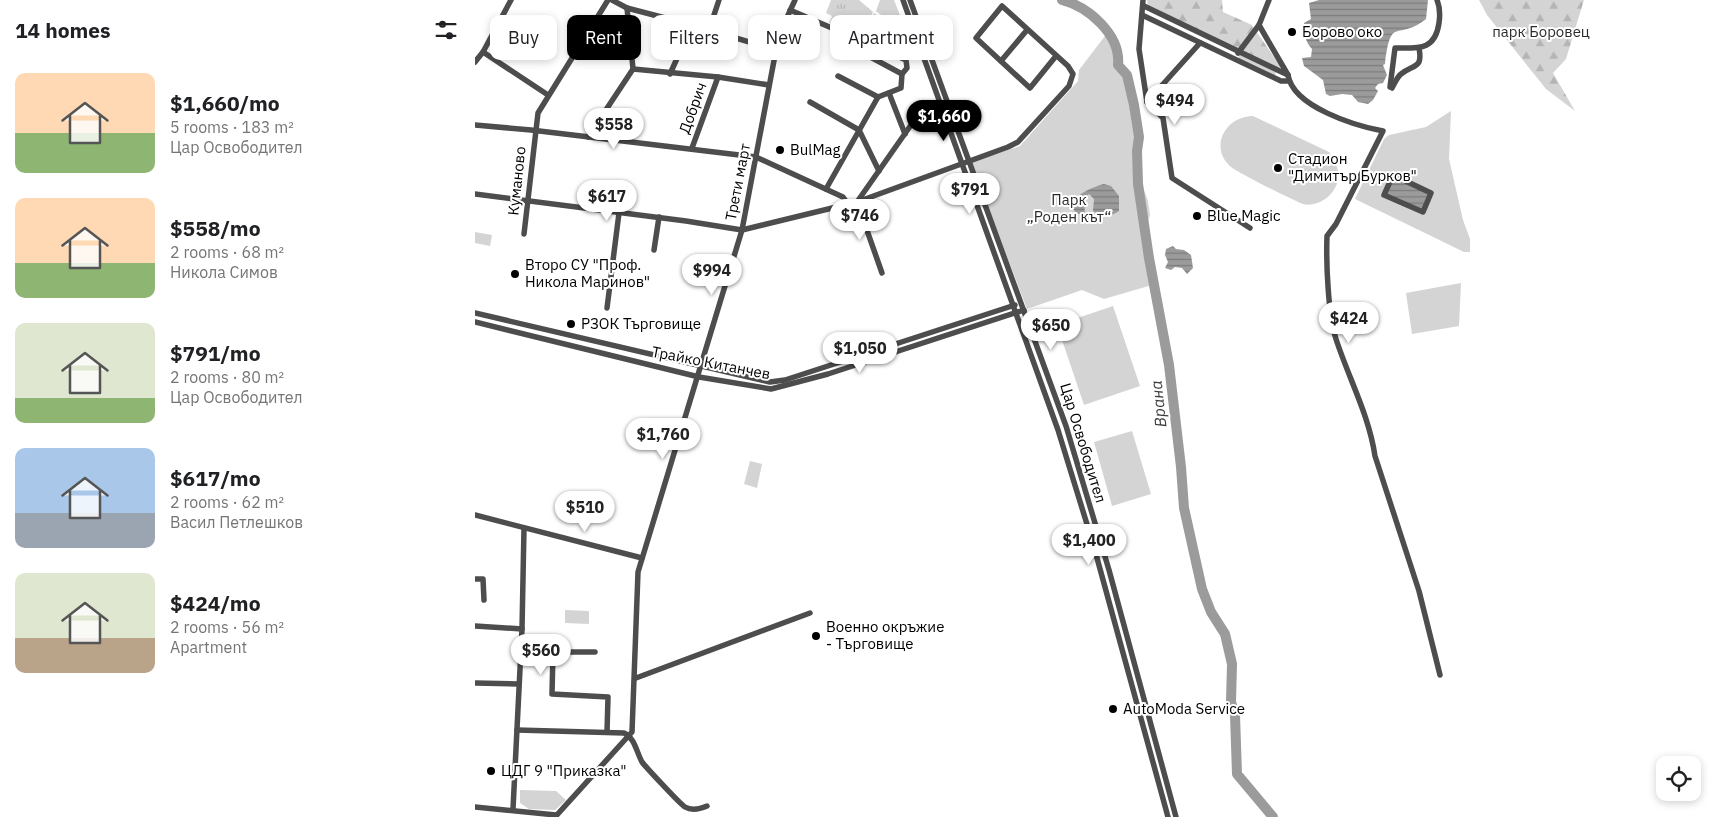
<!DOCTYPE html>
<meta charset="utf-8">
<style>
body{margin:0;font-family:"IBM Plex Sans",sans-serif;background:#f6f6f6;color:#202124;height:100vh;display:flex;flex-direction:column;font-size:19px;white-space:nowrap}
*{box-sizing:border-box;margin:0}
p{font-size:16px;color:#757577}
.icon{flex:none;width:28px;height:28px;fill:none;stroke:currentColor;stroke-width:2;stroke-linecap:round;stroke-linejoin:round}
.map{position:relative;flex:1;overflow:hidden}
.drawer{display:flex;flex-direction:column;background:#fff;width:475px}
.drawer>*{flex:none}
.top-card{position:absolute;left:15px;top:15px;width:475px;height:45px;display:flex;gap:10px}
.fabs{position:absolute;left:1181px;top:756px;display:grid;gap:10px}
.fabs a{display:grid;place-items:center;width:45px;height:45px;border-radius:10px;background:#fff;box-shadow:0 2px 8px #0003;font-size:25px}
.price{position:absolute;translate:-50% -42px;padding:0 11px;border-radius:18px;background:#fff;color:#222;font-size:16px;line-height:32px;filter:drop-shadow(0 1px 2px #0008)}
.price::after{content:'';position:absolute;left:50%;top:30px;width:15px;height:11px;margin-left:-8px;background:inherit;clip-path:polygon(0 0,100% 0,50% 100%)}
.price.active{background:#000;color:#fff}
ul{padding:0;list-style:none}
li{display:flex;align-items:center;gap:15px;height:125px;padding:0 15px}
li span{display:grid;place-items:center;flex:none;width:140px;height:100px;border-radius:10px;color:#555}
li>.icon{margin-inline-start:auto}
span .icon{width:60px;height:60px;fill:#fffc;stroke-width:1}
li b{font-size:21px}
h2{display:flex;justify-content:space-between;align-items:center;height:60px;padding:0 15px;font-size:21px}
.pill{padding:0 18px;border-radius:10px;background:#fff;box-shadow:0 2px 8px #0003;font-size:18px;line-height:45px}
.pill.active{background:#000;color:#fff}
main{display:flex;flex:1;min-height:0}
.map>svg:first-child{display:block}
.grass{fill:url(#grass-tufts)}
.forest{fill:url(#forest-firs)}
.park{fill:#d4d4d4}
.water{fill:url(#water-rules)}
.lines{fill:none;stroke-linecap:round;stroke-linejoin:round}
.river{stroke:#9b9b9b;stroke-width:10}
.minor{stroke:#4d4d4d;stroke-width:5.5}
.poi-dot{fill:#000;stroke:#fff;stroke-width:2}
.labels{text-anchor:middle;stroke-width:4;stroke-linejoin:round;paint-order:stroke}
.poi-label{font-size:15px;fill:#000;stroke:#fff;text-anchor:start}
.park-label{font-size:15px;fill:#2b2b2b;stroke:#fff}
.street-label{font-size:15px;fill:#000;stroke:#fff}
.water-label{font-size:16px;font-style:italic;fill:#3c3c3c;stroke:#fff}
</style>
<main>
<section class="drawer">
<h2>14 homes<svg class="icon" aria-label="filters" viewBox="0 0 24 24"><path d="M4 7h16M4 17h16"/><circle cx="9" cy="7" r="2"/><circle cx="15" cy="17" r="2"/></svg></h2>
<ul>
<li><span style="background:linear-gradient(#ffd9b3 60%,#8fb573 0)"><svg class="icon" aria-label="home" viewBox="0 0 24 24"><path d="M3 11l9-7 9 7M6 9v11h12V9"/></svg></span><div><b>$1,660/mo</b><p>5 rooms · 183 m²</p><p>Цар Освободител</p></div></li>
<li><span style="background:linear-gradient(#ffd9b3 65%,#8fb573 0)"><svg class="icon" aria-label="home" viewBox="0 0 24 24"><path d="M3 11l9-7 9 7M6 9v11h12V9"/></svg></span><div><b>$558/mo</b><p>2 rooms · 68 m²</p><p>Никола Симов</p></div></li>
<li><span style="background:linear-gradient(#dfe7d0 75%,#8fb573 0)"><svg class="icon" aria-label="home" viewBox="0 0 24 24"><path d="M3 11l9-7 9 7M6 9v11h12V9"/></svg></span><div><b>$791/mo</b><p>2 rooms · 80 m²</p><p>Цар Освободител</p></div></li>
<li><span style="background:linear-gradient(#a9c7e8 65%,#9aa5b1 0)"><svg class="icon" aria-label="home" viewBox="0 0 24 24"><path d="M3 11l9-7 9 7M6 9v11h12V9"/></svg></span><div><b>$617/mo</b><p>2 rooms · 62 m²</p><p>Васил Петлешков</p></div></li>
<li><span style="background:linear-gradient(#dfe7d0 65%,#b9a48a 0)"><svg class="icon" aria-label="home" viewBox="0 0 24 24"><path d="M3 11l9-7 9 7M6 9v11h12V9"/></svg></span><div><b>$424/mo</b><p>2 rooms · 56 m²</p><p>Apartment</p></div></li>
</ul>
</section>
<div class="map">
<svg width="1242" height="817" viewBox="0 0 1242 817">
<defs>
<pattern id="grass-tufts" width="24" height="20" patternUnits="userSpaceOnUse" patternTransform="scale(1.25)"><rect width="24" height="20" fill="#d4d4d4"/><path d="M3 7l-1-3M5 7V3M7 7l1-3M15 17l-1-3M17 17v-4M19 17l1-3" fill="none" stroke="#b4b4b4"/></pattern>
<pattern id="forest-firs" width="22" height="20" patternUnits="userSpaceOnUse" patternTransform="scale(1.25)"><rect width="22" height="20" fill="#d4d4d4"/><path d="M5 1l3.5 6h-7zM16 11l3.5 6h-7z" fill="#b4b4b4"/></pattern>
<pattern id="water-rules" width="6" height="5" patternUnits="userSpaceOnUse" patternTransform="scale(1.25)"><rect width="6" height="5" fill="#9b9b9b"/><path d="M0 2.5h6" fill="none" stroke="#7c7c7c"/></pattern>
</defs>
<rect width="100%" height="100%" fill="#fff"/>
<g class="grass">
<path d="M356,0h28l14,12 -14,26 -30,-15 3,-7 -6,-3z"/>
<path d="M405,0h14l14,36 -32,-25z"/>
<path d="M399,13l34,26 -8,16 -39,-16z"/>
</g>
<g class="forest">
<path d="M672,0h75l1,12 29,13 28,41 -1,3 -131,-63z"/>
<path d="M1004,0h105l-18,59 -13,14 22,38 -29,-22 -59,-74z"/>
</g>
<g class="park">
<path d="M633,32l22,57 5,21 2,28 -3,25 14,38 2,14 -4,12 6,58 -48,14 -22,-9 -55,19 -56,-147 49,-16 58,-65 1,-11z"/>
<path d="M765,54l36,18 -1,4 -37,-17z"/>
<path d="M976,111l-2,48 14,61 7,19v13h-6l-109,-53 29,-60 5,-4 37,-8z"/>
<path d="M778,116l76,36c8,10 13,24 6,36 -6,11 -19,19 -32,16 -9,-3 -66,-32 -72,-37 -23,-20 -5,-51 22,-51z"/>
<path d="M0,232l17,3 -2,11 -15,-3z"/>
<path d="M986,283l-2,43 -47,8 -6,-41z"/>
<path d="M638,306l27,80 -56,19 -27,-80z"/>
<path d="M657,431l19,63 -39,12 -18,-64z"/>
<path d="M275,461l12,3 -5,24 -13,-4z"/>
<path d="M90,610l24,1v13l-24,-1z"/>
<path d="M45,790l36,1 10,9 -11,10 -26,-1 -9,-6z"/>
</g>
<g class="water">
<path d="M844,0h109l-2,19c-29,23 -35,-5 -41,45l-2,1 4,10 -4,8 -5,1 -3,4 3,3 -5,9 -5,4 -10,-2 -6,-7 -10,-1 -12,2 -4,-2 -3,-14 -19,-14 -2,-8 9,-1 1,-8c-6,-6 -9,-17 -8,-26l7,-4 -2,-16z"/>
<path d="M918,177l37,16 -8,18 -37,-17z"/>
<path d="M629,184l7,2 8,10v15c-8,6 -19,7 -26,0l1,-12 -5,-5 -5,5 1,15h-8l-6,-7c1,-12 22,-20 33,-23z"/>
<path d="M698,246l3,3 8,1 7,5 2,13 -6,6 -5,-6 -7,-1 -4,3 -6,-2 3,-6 -3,-7 1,-6z"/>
</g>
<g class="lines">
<path class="river" d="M587,0c27,7 59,35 56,65l9,10 7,30 5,32 -2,14 1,33 11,74 20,107 12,102 3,41 18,81 9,23 14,22 7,30 -1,38 4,13 2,59 36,43"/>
<g class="minor">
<path d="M137,0l15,8 65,17 84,25"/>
<path d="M428,0l155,430 36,117 74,270"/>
<path d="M435,0l156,426 43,144 67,247"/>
<path d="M668,0l-4,49 8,53 16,16 9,60 78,50"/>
<path d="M794,0l-10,25 29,50c5,32 68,51 95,56l-47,93 -9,12c-1,26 1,79 9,103 13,40 33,76 39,117l44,135 21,84"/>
<path d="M669,6l144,69"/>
<path d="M315,10l116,50 1,8 -5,6 -1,14 -23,9 -52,92"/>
<path d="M667,15l139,66h8"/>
<path d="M234,30l10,-30"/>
<path d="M8,52l65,43"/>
<path d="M388,53l39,21"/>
<path d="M763,53l21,-28"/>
<path d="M526,61l26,-31"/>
<path d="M0,62l8,-10 28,-52"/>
<path d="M158,69l85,8 51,8"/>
<path d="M195,74l22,-49"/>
<path d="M363,76l40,21"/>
<path d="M915,87l5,-39c23,0 40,3 44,-25 1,-7 1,-16 -2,-23"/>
<path d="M917,88c3,-5 5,-11 9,-14 13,-10 22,-5 18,-26"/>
<path d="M414,93l16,41"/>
<path d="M335,102l49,28 20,41"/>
<path d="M672,102l53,-59"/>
<path d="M0,125l56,5 225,27 87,40 5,7"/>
<path d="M113,137l45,-68 -6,-61"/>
<path d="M217,148l26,-71"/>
<path d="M918,175l38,18 -8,19 -39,-17z"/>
<path d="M0,194l211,27 56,9 115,-28 151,-55 10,-5 51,-56 4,-12 -5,-8 -66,-60 -26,32 54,50 26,-32"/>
<path d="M49,234l14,-121 70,-113"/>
<path d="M179,250l5,-33"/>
<path d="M407,273l-25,-71 68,-97"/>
<path d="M132,308l12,-95"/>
<path d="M0,313l295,69 15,-2 230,-75"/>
<path d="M0,322l224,55 72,12 57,-15 196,-64"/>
<path d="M0,515l167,43"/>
<path d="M0,579h8l1,21"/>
<path d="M0,626l47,3"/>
<path d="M45,652h75"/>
<path d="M78,652l-1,42 56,3 -1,35"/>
<path d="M161,678l174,-65"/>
<path d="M0,683l43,1"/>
<path d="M42,730l107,3c11,5 12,18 18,29 3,4 38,42 43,45 7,4 15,2 22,-1"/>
<path d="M0,807l81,8"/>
<path d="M38,809l9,-180 2,-101"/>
<path d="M80,817l77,-85 6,-160 104,-342 34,-180 7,-24 12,-26"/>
</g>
</g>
<g class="poi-dot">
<circle cx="817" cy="32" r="5"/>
<circle cx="305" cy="150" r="5"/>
<circle cx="803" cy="168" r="5"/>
<circle cx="722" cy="216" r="5"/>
<circle cx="40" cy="274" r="5"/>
<circle cx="96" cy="324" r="5"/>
<circle cx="341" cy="636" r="5"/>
<circle cx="638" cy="709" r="5"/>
<circle cx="16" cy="771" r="5"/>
</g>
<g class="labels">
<g class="poi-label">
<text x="827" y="37">Борово око</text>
<text x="315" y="155">BulMag</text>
<text x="813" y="164">Стадион<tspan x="813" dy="17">"Димитър Бурков"</tspan></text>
<text x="732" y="221">Blue Magic</text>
<text x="50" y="270">Второ СУ "Проф.<tspan x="50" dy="17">Никола Маринов"</tspan></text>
<text x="106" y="329">РЗОК Търговище</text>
<text x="351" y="632">Военно окръжие<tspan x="351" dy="17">- Търговище</tspan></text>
<text x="648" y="714">AutoModa Service</text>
<text x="26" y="776">ЦДГ 9 "Приказка"</text>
</g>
<g class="park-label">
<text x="1066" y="37">парк Боровец</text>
<text x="594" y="205">Парк<tspan x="594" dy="17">„Роден кът“</tspan></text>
</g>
<g class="street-label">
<text transform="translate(218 108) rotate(-70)" y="5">Добрич</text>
<text transform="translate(42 181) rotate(-84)" y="5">Куманово</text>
<text transform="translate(263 182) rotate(-79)" y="5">Трети март</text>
<text transform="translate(236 363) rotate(11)" y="5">Трайко Китанчев</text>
<text transform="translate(608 443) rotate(73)" y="5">Цар Освободител</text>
</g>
<g class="water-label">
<text transform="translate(683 404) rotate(-96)" y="6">Врана</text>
</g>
</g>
</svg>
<div class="fabs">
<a><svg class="icon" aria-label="locate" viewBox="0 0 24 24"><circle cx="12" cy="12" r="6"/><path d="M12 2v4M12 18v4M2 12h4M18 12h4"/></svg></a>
</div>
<b class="price" style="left:700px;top:126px">$494</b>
<b class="price active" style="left:469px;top:142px">$1,660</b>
<b class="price" style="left:139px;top:150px">$558</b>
<b class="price" style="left:495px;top:215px">$791</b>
<b class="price" style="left:132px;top:222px">$617</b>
<b class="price" style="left:385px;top:241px">$746</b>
<b class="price" style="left:237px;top:296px">$994</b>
<b class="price" style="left:874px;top:344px">$424</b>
<b class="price" style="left:576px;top:351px">$650</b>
<b class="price" style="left:385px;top:374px">$1,050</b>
<b class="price" style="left:188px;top:460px">$1,760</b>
<b class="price" style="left:110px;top:533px">$510</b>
<b class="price" style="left:614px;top:566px">$1,400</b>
<b class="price" style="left:66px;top:676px">$560</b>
<div class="top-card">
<a class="pill">Buy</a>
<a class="pill active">Rent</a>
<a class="pill">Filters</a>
<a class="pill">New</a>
<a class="pill">Apartment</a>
</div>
</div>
</main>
